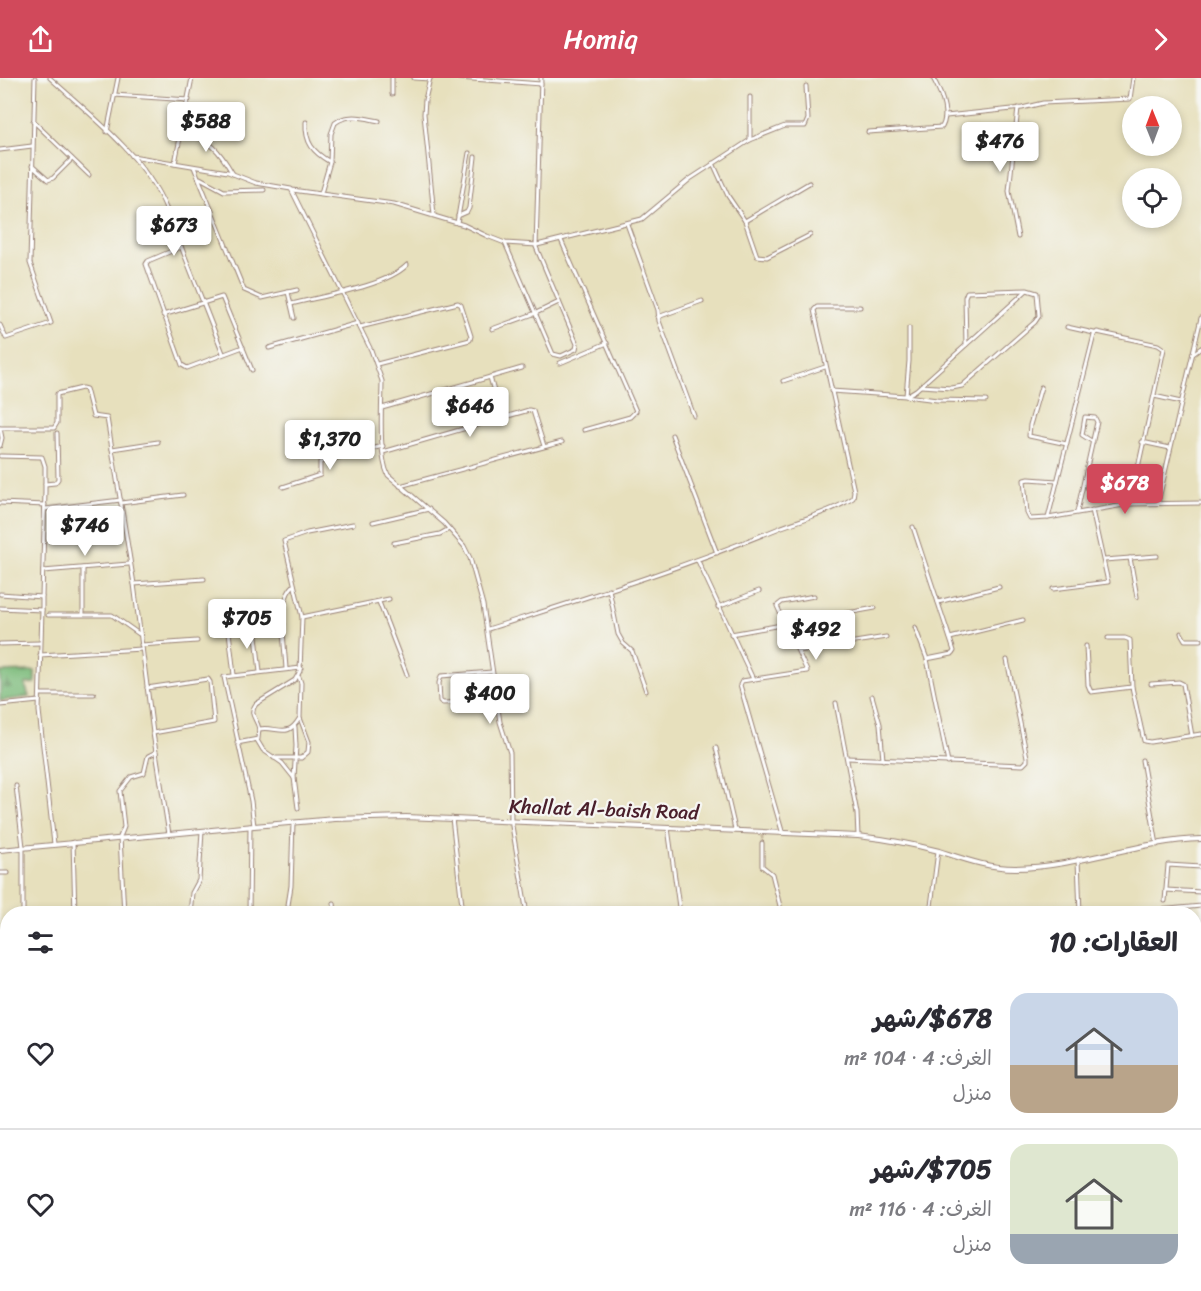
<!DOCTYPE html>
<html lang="ar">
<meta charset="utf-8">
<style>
body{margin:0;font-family:Sriracha,"Playpen Sans Arabic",sans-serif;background:#f2f2f3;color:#2b2b33;direction:rtl;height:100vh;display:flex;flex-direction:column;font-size:22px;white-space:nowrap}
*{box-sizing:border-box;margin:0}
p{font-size:20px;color:#7c7c81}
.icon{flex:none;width:33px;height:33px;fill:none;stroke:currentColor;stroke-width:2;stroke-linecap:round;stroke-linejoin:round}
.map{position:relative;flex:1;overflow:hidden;direction:ltr}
.side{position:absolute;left:0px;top:828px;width:1202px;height:386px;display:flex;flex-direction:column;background:#fff;border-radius:24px 24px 0 0;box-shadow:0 3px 9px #0003;direction:rtl}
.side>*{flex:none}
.needle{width:39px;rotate:359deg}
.controls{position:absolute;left:1122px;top:18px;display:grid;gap:12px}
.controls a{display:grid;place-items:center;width:60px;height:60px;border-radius:50%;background:#fff;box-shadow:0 3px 9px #0003;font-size:30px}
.price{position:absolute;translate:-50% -51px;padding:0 14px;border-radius:6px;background:#fff;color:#222;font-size:20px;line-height:39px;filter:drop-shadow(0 2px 3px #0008)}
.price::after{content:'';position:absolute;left:50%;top:36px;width:18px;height:14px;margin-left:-9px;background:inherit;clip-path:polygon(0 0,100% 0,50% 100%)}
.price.on{background:#d1495b;color:#fff}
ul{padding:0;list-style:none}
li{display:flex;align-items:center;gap:18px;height:150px;padding:0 24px}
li+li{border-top:2px solid #e1e1e2}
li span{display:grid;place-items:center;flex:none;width:168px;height:120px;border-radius:18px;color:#555}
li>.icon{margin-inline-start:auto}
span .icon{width:72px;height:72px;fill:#fffc;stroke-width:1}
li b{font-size:26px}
h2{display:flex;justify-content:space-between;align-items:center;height:72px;padding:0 24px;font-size:26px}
header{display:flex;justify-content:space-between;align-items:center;height:78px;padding:0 24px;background:#d1495b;color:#fff;font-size:27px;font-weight:600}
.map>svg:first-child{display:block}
.forest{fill:url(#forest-firs);stroke:#636d52;stroke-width:1.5}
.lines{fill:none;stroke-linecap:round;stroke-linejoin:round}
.street-tunnel{stroke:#c8b9a0;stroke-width:3;stroke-dasharray:3 1.5;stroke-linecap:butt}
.street-casing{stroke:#988074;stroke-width:5}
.secondary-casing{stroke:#988074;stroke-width:6}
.street{stroke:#fff;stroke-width:3}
.secondary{stroke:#fff;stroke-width:4}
.labels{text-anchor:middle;stroke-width:4.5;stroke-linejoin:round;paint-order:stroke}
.street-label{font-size:20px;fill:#4a1f2b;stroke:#f6f6f2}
</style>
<header><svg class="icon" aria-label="forward" viewBox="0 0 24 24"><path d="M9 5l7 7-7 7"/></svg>Homiq<svg class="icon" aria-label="share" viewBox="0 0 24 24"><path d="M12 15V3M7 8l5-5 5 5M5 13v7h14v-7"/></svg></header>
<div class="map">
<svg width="1201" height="1213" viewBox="0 0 1201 1213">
<defs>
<pattern id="forest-firs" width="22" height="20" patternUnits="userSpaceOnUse" patternTransform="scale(1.5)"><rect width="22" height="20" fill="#7cbb7a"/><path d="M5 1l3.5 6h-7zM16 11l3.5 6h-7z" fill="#689764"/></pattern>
</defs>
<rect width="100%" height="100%" fill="#f6f6f2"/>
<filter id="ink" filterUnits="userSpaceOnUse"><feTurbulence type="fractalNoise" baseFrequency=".0167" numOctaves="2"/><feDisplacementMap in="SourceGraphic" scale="12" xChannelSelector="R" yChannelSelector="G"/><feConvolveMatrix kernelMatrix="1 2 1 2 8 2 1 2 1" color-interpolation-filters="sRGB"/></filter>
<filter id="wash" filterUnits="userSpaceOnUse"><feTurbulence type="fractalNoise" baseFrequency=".008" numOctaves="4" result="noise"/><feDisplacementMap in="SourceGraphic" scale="24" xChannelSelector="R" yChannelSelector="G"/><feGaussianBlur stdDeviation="1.35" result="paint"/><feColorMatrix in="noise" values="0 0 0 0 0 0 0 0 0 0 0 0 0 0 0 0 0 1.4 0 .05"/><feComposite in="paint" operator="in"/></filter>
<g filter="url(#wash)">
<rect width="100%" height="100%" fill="#e7e0bd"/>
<path class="forest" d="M35,593v12l-10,1 4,13 -29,4v-29z"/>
</g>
<g filter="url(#ink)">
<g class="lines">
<path class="street-tunnel" d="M762,757v8"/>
<defs>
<g id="street">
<path d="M50,0c41,37 94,78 116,130l57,145"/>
<path d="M414,0l16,1"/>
<path d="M430,0l-5,22 -1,14 10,101"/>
<path d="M459,0l82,6"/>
<path d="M392,16v-16"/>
<path d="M114,17l75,5"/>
<path d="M750,19v43"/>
<path d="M1018,30l-9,83 9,46"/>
<path d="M946,38l76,-8 21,-5 87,-4 3,-21"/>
<path d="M33,43l56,54"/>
<path d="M306,44c-1,21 7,30 24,40"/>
<path d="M183,51c29,15 33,16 50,45"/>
<path d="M107,54l11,-54"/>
<path d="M868,54l74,-5c8,-14 -2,-36 -9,-49"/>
<path d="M0,72l32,-4"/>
<path d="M132,78l96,16 28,11 35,6 80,161 11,31c0,25 -4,73 6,94l56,48 20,23 6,12 13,47 17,117 10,31 1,67 16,94"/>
<path d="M175,85l17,-85"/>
<path d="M713,85l15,33 17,25 12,35 10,1 43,-22"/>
<path d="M32,88l16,14 5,-2 19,-19"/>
<path d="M194,89l50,123 18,8 35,-8"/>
<path d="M200,100l24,13 40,-1"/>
<path d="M292,112l102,14 70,21 23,11 18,7 32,2 105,-26 48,-40 60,-39 35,-14h20l3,-7 -2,-33"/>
<path d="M321,115l9,-31 1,-28 4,-11c13,-10 29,-5 44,-2"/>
<path d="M458,138l9,-4 2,-4 6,-51"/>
<path d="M745,143l64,-38"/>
<path d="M457,145l12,-70"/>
<path d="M627,146l31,86 1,11 35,95"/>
<path d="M561,162l75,171 -6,6 -46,13"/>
<path d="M505,165l48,111 8,2 15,-7 1,-5 -41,-97 5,-169"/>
<path d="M181,169l-33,14 -2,3 36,101 5,3 56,-21"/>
<path d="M288,214l6,26"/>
<path d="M291,226c31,-8 94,-17 116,-39"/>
<path d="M163,237l59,-18 30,73"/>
<path d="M658,239l44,-16"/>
<path d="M0,247l6,13 45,-15 -21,-60 5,-185"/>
<path d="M360,249l98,-24 3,2 10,31 -1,4 -93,24"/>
<path d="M1067,249l27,6"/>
<path d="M492,251l44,-16 23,-11"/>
<path d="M269,270l89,-25"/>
<path d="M1193,276l8,-6"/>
<path d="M560,285l47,-20"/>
<path d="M490,299l11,40"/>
<path d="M783,303l42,-14"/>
<path d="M921,308l31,2 10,-2 73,-64 4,-6 -2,-23 -10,-3 -60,2 -2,5 1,48"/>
<path d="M1041,309l-11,38 -1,11 38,8"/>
<path d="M831,313l75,5 3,-35v-33"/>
<path d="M1154,318l27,6"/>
<path d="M986,323l-49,-1 -31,-4 10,-6 110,-99"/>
<path d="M382,330l140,-40"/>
<path d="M0,350h54l3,-5v-29l25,-6 4,1 7,27 14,2 27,166 19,149 16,101"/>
<path d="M672,357l45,118"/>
<path d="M1142,364l28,6"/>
<path d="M0,368l2,-8 -2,-10"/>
<path d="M112,371l46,-7"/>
<path d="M383,374l146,-42 4,1 11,35"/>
<path d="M0,378l42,1 3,9v26l-3,105 -42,-3"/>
<path d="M1057,403l-28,-2 -5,1 3,33 3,6 18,-1 82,-14 71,-1"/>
<path d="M45,406l10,-1 3,-4 -1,-46"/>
<path d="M400,408l162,-44"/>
<path d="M283,409l37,-12v-13l63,-16"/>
<path d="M0,425l45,2"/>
<path d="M121,425l62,-8"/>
<path d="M1158,425l43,-185"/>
<path d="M45,431l76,-9"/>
<path d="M1077,434l20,-90 -2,-4 -10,-1 -3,18 11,7"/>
<path d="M1048,440l46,-183 3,-3 61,13 6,4 -34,155"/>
<path d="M373,444l56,-13"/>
<path d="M913,449l41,124 -2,3 -25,5"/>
<path d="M394,465l46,-9 9,-5"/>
<path d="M1130,480l7,39"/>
<path d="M1104,482l53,-4"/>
<path d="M698,483l55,118"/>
<path d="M83,490v46"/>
<path d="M43,493l86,-7"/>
<path d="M134,506l70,-5"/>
<path d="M609,511l9,45 5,9 9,8 14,40"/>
<path d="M1053,511l55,-7 -16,-72"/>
<path d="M379,524l28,73"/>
<path d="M938,524l61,-15"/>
<path d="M718,529l41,-16"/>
<path d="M0,530l42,2 -3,101 15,133"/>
<path d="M42,532v-13"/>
<path d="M48,537h64l27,19"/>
<path d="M302,539l87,-18"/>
<path d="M255,549l5,45"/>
<path d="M915,549l12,32 21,104"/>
<path d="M488,551c97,-31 194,-61 289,-100 22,-9 57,-18 76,-31l1,-7 -40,-181 3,-3h43"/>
<path d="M1181,555l4,7h16"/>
<path d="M731,556l144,-26"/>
<path d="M950,560l73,-18"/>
<path d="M1108,560h17l5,2 2,47 12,54 6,1 51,-8"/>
<path d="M0,566l40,-1"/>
<path d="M141,567l56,-4"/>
<path d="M1086,568l2,39 3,7 41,-5"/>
<path d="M799,573l87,-14"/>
<path d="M40,577l102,-6"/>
<path d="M286,591c-1,-23 -10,-68 8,-84"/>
<path d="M492,594l-51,4 -2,7 1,18 3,2 53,-2"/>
<path d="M234,597l-5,-43 55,-8"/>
<path d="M1151,606l28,-2 4,2 9,52"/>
<path d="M147,610l61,-9 2,3 4,40 -61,11"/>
<path d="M40,616h54"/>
<path d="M872,618l8,28 3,36"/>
<path d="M836,625l21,110 1,23"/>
<path d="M0,627l39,-4"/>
<path d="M259,651c19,-3 28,10 40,-10"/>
<path d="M257,662l6,10 19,13 12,15 2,-32 -1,-19"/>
<path d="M237,665l21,-4c0,-1 1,-9 1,-10 -2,-11 -11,-14 -3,-25l39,-24 5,-9 2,-54 -18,-76 23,-8 46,-9"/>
<path d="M716,670l19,81"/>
<path d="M274,680h27l7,-6 1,-10 -9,-24 1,-35 -2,-6"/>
<path d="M847,680l176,7 4,-4v-4l-20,-97"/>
<path d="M1142,682l15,85"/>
<path d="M294,700l4,30"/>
<path d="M16,708l7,61v67"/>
<path d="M452,740l11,96"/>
<path d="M254,748l-3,-25 -27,-124 77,-9"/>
<path d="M668,750l12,86"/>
<path d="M782,753l-42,-146 2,-4 65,-10 -30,-65 5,-4 32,-6"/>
<path d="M73,764l2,72"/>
<path d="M762,765v23l10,8 10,40"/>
<path d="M1078,781l2,55"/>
<path d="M0,795h8"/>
<path d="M1166,812l35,2"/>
<path d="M1165,823l3,-36 33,2"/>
<path d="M334,825l1,11"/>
<path d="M288,827l3,-19 2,-63"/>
<path d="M124,836l-4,-77 4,-10 -4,-36 11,-14 13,-4 4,-17 8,-4"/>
<path d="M190,836l2,-21 7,-13 3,-49"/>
<path d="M249,836l1,-88"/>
<path d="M930,836l8,-63"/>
<path d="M1145,836l3,-3 53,-5"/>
<path d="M0,884l8,-1"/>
<path d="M0,933l8,-1"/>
<path d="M1194,963l7,-60"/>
<path d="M0,986h8"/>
<path d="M0,1061h8"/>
<path d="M0,1091h8"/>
<path d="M0,1145h8"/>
<path d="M1194,1155h7"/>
<path d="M1194,1186h7"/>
<path d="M50,1206l1,7"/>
<path d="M283,1206l42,2 1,5"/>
<path d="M0,1207l1,6"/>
<path d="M220,1213l1,-7"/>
<path d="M422,1213l1,-7"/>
<path d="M491,1213l1,-7"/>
<path d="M880,1213v-7"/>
<path d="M978,1213l4,-5 73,3"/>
<path d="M1157,1213v-7"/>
</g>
<path id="secondary" d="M0,772l254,-24 81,-7 71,-2 452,19c27,3 54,8 81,15 25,8 49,17 76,17 63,-1 123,-27 186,-29"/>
</defs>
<use href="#street" class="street-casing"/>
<use href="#secondary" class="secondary-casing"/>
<use href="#street" class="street"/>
<use href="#secondary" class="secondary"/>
</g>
</g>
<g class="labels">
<g class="street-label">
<text transform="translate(604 731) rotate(2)" y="7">Khallat Al-baish Road</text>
</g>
</g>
</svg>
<div class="controls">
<a><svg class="needle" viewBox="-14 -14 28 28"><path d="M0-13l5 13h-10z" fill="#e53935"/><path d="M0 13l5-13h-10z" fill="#7c7c81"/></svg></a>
<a><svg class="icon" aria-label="locate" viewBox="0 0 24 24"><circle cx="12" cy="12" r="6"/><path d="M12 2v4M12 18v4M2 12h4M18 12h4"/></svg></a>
</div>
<b class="price" style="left:206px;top:75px">$588</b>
<b class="price" style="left:1000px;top:95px">$476</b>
<b class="price" style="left:174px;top:179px">$673</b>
<b class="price" style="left:470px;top:360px">$646</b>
<b class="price" style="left:330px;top:393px">$1,370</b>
<b class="price on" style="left:1125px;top:437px">$678</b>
<b class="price" style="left:85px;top:479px">$746</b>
<b class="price" style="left:247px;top:572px">$705</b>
<b class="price" style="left:816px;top:583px">$492</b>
<b class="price" style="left:490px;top:647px">$400</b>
<section class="side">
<h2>العقارات: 10<svg class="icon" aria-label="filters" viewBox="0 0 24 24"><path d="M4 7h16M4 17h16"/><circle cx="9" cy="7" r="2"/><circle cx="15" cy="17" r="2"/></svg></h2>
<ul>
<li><span style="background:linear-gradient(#c9d6e8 60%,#b9a48a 0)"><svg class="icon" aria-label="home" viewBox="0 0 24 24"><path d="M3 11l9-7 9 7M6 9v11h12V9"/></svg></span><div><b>$678/شهر</b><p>الغرف: 4 · 104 m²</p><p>منزل</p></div><svg class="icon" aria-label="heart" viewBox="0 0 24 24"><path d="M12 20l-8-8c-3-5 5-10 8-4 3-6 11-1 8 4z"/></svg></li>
<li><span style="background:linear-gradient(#dfe7d0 75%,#9aa5b1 0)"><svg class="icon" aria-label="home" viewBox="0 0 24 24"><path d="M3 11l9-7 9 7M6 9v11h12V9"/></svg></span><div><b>$705/شهر</b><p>الغرف: 4 · 116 m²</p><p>منزل</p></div><svg class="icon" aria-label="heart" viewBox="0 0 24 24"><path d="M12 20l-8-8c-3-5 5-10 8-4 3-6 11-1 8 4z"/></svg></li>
</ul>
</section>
</div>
